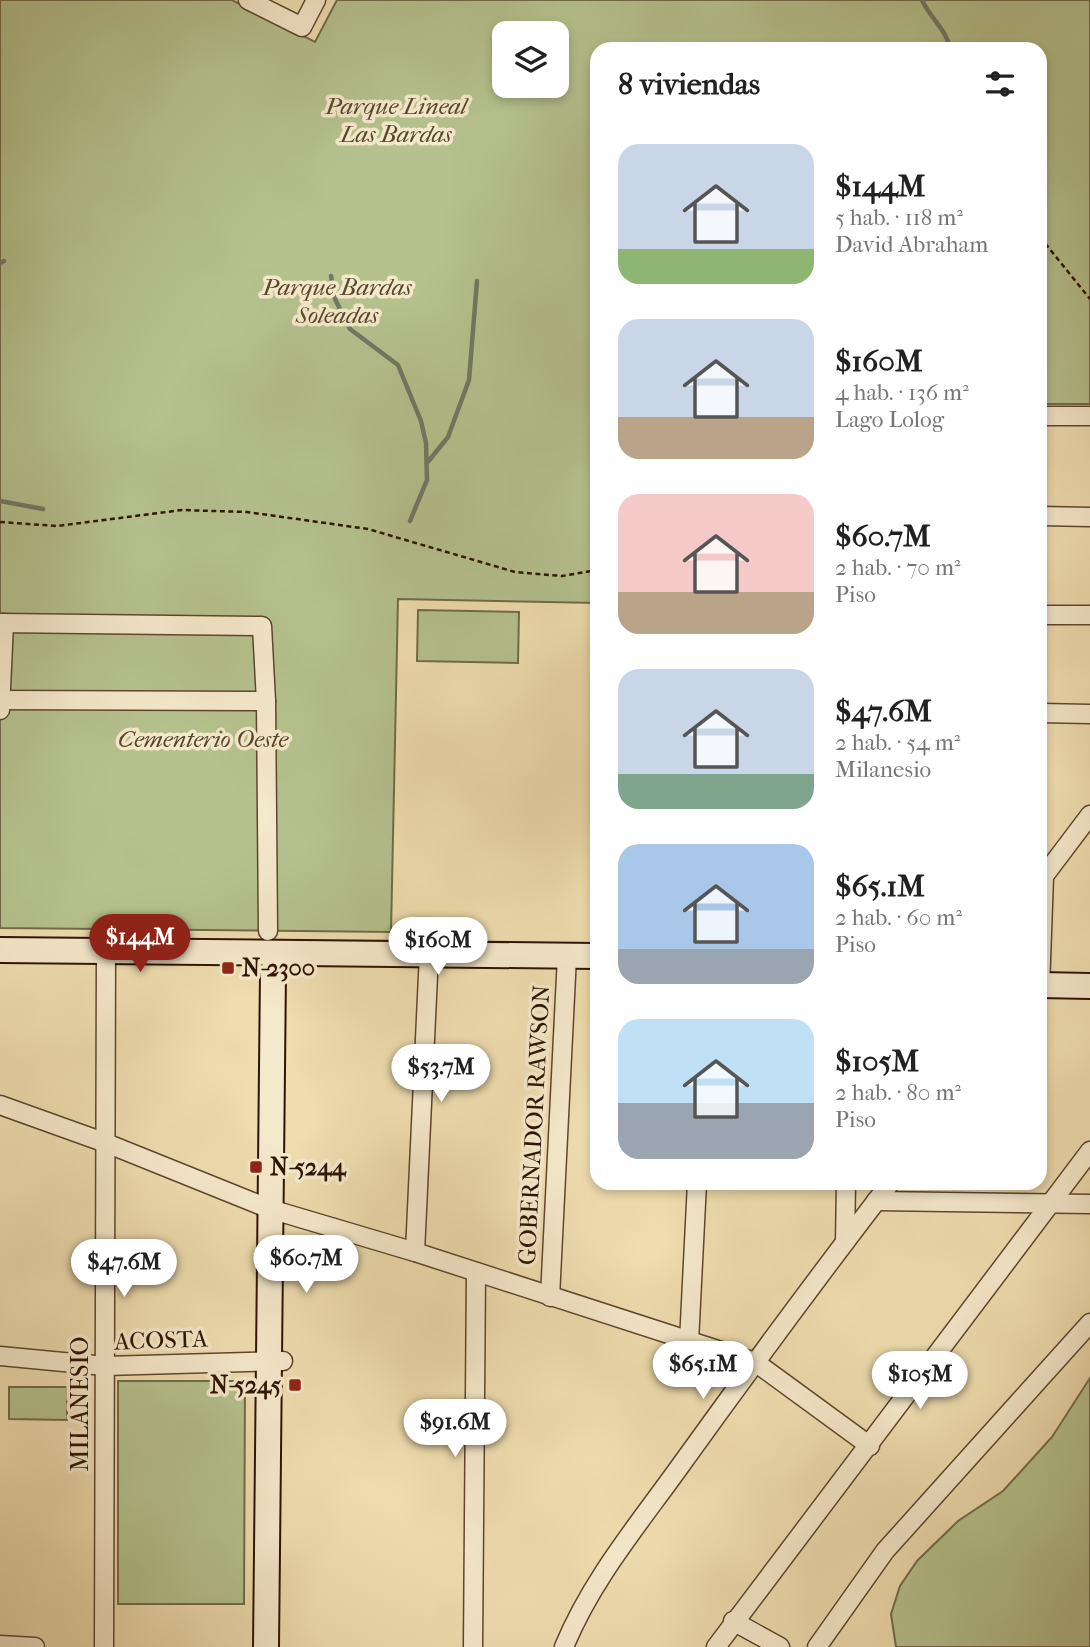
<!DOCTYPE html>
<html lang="es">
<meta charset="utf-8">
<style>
body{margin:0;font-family:"IM FELL French Canon",serif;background:#f2f2f2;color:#222;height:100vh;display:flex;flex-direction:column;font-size:26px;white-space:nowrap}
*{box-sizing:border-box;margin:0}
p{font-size:23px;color:#767676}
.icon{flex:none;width:38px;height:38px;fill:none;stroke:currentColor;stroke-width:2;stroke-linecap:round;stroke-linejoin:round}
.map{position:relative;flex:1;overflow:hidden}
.drawer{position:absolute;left:590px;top:42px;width:457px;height:1148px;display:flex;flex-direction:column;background:#fff;border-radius:21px;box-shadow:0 4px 10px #0003}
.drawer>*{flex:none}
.buttons{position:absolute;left:492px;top:21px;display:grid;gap:14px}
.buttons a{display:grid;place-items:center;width:77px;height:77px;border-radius:14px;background:#fff;box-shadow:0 4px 10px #0003;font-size:35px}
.price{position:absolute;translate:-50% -60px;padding:0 16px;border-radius:24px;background:#fff;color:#222;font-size:23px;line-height:46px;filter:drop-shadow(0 2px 4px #0008)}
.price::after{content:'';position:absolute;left:50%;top:42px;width:21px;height:16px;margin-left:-10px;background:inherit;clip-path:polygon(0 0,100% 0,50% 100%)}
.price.current{background:#8f2418;color:#fff}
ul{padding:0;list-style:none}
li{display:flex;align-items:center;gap:21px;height:175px;padding:0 28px}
li span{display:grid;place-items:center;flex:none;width:196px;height:140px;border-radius:21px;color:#555}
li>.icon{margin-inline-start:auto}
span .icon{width:84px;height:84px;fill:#fffc;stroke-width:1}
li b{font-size:30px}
h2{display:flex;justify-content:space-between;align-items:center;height:84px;padding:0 28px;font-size:30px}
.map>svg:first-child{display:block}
.green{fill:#b5c28e;stroke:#726b48;stroke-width:2;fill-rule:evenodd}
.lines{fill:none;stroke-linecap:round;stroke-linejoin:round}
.stream{stroke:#6f7965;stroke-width:4.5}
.street-casing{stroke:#5e462e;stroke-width:21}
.secondary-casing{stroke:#2e1403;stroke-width:28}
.path{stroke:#2e1403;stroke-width:2.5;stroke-dasharray:5 3.5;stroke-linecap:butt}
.street{stroke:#f5e9cb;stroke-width:18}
.secondary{stroke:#f5e9cb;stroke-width:24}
.poi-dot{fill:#8f2418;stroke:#f5e9cb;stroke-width:2.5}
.labels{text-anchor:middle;stroke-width:7;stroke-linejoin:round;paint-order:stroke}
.park-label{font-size:24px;font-style:italic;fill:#56482d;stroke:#f5e9cb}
.poi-label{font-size:24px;font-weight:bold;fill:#2e1403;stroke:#f5e9cb;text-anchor:start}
.street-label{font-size:24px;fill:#2e1403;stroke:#f5e9cb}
</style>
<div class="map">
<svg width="1090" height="1647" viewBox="0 0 1090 1647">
<rect width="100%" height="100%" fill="#efddaf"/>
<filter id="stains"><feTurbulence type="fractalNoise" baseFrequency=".00286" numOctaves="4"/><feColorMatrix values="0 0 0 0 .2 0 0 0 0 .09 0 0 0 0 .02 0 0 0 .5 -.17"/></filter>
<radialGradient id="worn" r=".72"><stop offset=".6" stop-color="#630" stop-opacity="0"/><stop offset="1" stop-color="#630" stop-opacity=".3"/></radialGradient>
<g class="green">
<path d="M0,0h232l83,42 22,-42h753v404h-50v-355h-443v554l-199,-4 -7,333 -391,-4zM504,33h52v53h-52z"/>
<path d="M418,610l101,2 -1,51 -101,-2z"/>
<path d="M1090,1378v269h-194l-5,-33 9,-28 17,-25 41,-40 45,-30 49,-54z"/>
<path d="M118,1381h127l-1,223h-126z"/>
<path d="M9,1387h58v33l-58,-1z"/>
</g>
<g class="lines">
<g class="stream">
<path d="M922,0c8,18 25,30 28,49"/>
<path d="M0,263l4,-2"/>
<path d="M331,276l4,23 15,30 48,36 23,56 5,22 1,37 -17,41"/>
<path d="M427,463l21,-26 21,-57 8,-99"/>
<path d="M0,501l43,8"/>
</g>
<defs>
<g id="street">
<path d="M248,0l54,27 14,-27"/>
<path d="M1040,416h50"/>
<path d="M1040,516l50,1"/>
<path d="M1040,615h50"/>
<path d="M0,623l262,3 4,75 2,230"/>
<path d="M0,700l266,1"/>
<path d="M0,710l4,-87"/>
<path d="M1040,713l50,1"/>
<path d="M1040,988l4,-112 46,-61"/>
<path d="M0,1105l106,38 164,66 145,43 340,110 115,84"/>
<path d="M876,1201l214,3"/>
<path d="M845,1242l1,-59"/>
<path d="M415,1252l14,-298"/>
<path d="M550,1297l17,-341"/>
<path d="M689,1342l8,-159"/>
<path d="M0,1356l105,10 178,-5"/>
<path d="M733,1621l47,26"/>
<path d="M0,1645l35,2"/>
<path d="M104,1647l2,-696"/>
<path d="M473,1647l3,-375"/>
<path d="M564,1647c27,-66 73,-121 114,-178 69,-96 140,-192 212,-286"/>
<path d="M716,1647l374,-496"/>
<path d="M817,1647l68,-96 205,-228"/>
</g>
<g id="secondary">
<path d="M0,950l597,6"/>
<path d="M1040,985l50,1"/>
<path d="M266,1647l7,-675 7,-19"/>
</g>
</defs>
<use href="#street" class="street-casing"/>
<use href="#secondary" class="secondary-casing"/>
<g class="path">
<path d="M1040,237l50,62"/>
<path d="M0,522l57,4 125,-16 65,2 121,17 147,43 47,4 35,-6"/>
</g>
<use href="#street" class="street"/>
<use href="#secondary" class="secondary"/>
</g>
<g class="poi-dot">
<rect x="221" y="961" width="14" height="14" rx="3.5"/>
<rect x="249" y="1160" width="14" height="14" rx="3.5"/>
<rect x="288" y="1378" width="14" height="14" rx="3.5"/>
</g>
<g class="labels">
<g class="park-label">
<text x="396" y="114">Parque Lineal<tspan x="396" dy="28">Las Bardas</tspan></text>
<text x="337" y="295">Parque Bardas<tspan x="337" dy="28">Soleadas</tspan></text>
<text x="203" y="747">Cementerio Oeste</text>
</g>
<g class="poi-label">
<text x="242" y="976">N-2300</text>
<text x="270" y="1175">N-5244</text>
<text x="281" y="1393" text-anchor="end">N-5245</text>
</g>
<g class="street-label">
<text transform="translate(534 1125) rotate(-87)" y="8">GOBERNADOR RAWSON</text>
<text transform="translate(161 1340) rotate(-2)" y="8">ACOSTA</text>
<text transform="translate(80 1404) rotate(-90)" y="8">MILANESIO</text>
</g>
</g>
<rect width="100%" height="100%" filter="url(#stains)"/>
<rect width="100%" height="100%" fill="url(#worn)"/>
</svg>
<div class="buttons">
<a><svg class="icon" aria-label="layers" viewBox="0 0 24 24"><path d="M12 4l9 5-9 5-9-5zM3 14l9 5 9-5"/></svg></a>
</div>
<b class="price current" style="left:140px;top:974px">$144M</b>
<b class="price" style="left:438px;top:977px">$160M</b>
<b class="price" style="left:441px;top:1104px">$53.7M</b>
<b class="price" style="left:306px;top:1295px">$60.7M</b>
<b class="price" style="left:124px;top:1299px">$47.6M</b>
<b class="price" style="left:703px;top:1401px">$65.1M</b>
<b class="price" style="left:920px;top:1411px">$105M</b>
<b class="price" style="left:455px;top:1459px">$91.6M</b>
<section class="drawer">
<h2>8 viviendas<svg class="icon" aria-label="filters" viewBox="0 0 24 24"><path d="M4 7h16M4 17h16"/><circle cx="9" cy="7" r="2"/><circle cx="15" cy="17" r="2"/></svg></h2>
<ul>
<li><span style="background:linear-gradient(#c9d6e8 75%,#8fb573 0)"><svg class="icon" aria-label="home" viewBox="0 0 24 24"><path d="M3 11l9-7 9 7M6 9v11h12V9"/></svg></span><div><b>$144M</b><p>5 hab. · 118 m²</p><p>David Abraham</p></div></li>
<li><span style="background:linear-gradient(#c9d6e8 70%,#b9a48a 0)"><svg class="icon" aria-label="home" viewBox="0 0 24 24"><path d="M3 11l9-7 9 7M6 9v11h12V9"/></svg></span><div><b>$160M</b><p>4 hab. · 136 m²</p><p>Lago Lolog</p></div></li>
<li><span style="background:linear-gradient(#f6c9c9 70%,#b9a48a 0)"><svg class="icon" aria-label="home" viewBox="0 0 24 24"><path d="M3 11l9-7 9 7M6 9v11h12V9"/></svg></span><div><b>$60.7M</b><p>2 hab. · 70 m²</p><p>Piso</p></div></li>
<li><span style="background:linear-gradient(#c9d6e8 75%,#7fa58c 0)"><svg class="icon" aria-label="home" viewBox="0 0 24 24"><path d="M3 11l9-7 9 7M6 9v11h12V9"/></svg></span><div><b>$47.6M</b><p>2 hab. · 54 m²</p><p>Milanesio</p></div></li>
<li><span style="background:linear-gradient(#a9c7e8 75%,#9aa5b1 0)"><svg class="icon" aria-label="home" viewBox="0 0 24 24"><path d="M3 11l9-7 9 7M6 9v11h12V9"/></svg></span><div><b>$65.1M</b><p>2 hab. · 60 m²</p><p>Piso</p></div></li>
<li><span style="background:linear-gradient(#bfe0f5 60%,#9aa5b1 0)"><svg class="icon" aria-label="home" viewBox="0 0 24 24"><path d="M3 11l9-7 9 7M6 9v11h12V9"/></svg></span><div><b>$105M</b><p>2 hab. · 80 m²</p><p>Piso</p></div></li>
</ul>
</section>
</div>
